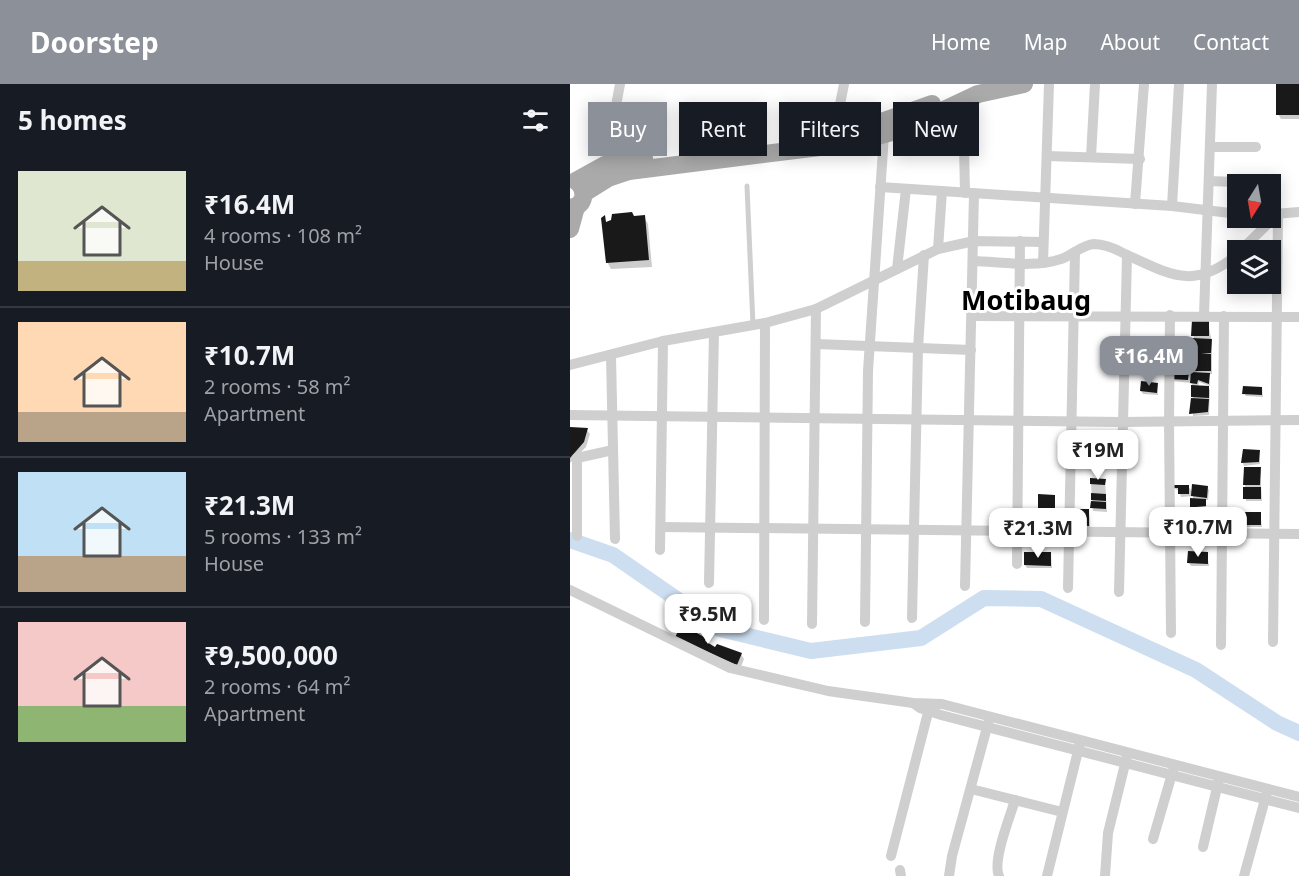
<!DOCTYPE html>
<meta charset="utf-8">
<style>
body{margin:0;font-family:"Noto Sans",sans-serif;background:#242831;color:#f1f3f6;height:100vh;display:flex;flex-direction:column;font-size:22px;white-space:nowrap}
*{box-sizing:border-box;margin:0}
p{font-size:20px;color:#9ea1a6}
.icon{flex:none;width:33px;height:33px;fill:none;stroke:currentColor;stroke-width:2;stroke-linecap:round;stroke-linejoin:round}
.map{position:relative;flex:1;overflow:hidden}
.side{display:flex;flex-direction:column;background:#171b24;width:570px}
.side>*{flex:none}
.banner{position:absolute;left:18px;top:18px;width:570px;height:54px;display:flex;gap:12px}
.needle{width:39px;rotate:191deg}
.fabs{position:absolute;left:657px;top:90px;display:grid;gap:12px}
.fabs a{display:grid;place-items:center;width:54px;height:54px;border-radius:0px;background:#171b24;box-shadow:0 3px 15px #0003;font-size:30px}
.price{position:absolute;translate:-50% -51px;padding:0 14px;border-radius:12px;background:#fff;color:#222;font-size:20px;line-height:39px;filter:drop-shadow(0 2px 3px #0008)}
.price::after{content:'';position:absolute;left:50%;top:36px;width:18px;height:14px;margin-left:-9px;background:inherit;clip-path:polygon(0 0,100% 0,50% 100%)}
.price.current{background:#8c9099;color:#fff}
ul{padding:0;list-style:none}
li{display:flex;align-items:center;gap:18px;height:150px;padding:0 18px}
li+li{border-top:2px solid #363941}
li span{display:grid;place-items:center;flex:none;width:168px;height:120px;border-radius:0px;color:#555}
li>.icon{margin-inline-start:auto}
span .icon{width:72px;height:72px;fill:#fffc;stroke-width:1}
li b{font-size:26px}
h2{display:flex;justify-content:space-between;align-items:center;height:72px;padding:0 18px;font-size:26px}
.pill{padding:0 21px;border-radius:0px;background:#171b24;box-shadow:0 3px 15px #0003;font-size:21px;line-height:54px}
.pill.current{background:#8c9099;color:#fff}
header{display:flex;align-items:center;gap:36px;box-sizing:border-box;height:84px;padding:0 30px;background:#8c9099;color:#fff}
header strong{font-size:28px}
nav{display:flex;gap:33px;margin-inline-start:auto;font-size:21px}
main{display:flex;flex:1;min-height:0}
.map>svg:first-child{display:block}
.shadow{fill:#0003}
.lines{fill:none;stroke-linecap:round;stroke-linejoin:round}
.river{stroke:#ccdeef;stroke-width:16}
.building{fill:#191919}
.lane{stroke:#cfcfcf;stroke-width:5}
.street{stroke:#cfcfcf;stroke-width:10}
.primary{stroke:#aaa;stroke-width:18}
.labels{text-anchor:middle;stroke-width:6;stroke-linejoin:round;paint-order:stroke}
.district-label{font-size:27px;font-weight:bold;fill:#000;stroke:#fff}
</style>
<header>
<strong>Doorstep</strong>
<nav><a>Home</a><a>Map</a><a>About</a><a>Contact</a></nav>
</header>
<main>
<section class="side">
<h2>5 homes<svg class="icon" aria-label="filters" viewBox="0 0 24 24"><path d="M4 7h16M4 17h16"/><circle cx="9" cy="7" r="2"/><circle cx="15" cy="17" r="2"/></svg></h2>
<ul>
<li><span style="background:linear-gradient(#dfe7d0 75%,#c2b280 0)"><svg class="icon" aria-label="home" viewBox="0 0 24 24"><path d="M3 11l9-7 9 7M6 9v11h12V9"/></svg></span><div><b>₹16.4M</b><p>4 rooms · 108 m²</p><p>House</p></div></li>
<li><span style="background:linear-gradient(#ffd9b3 75%,#b9a48a 0)"><svg class="icon" aria-label="home" viewBox="0 0 24 24"><path d="M3 11l9-7 9 7M6 9v11h12V9"/></svg></span><div><b>₹10.7M</b><p>2 rooms · 58 m²</p><p>Apartment</p></div></li>
<li><span style="background:linear-gradient(#bfe0f5 70%,#b9a48a 0)"><svg class="icon" aria-label="home" viewBox="0 0 24 24"><path d="M3 11l9-7 9 7M6 9v11h12V9"/></svg></span><div><b>₹21.3M</b><p>5 rooms · 133 m²</p><p>House</p></div></li>
<li><span style="background:linear-gradient(#f6c9c9 70%,#8fb573 0)"><svg class="icon" aria-label="home" viewBox="0 0 24 24"><path d="M3 11l9-7 9 7M6 9v11h12V9"/></svg></span><div><b>₹9,500,000</b><p>2 rooms · 64 m²</p><p>Apartment</p></div></li>
</ul>
</section>
<div class="map">
<svg width="729" height="792" viewBox="0 0 729 792">
<rect width="100%" height="100%" fill="#fff"/>
<g class="shadow">
<path d="M708,0h21v35h-18l-3,-5z"/>
<path d="M74,133l4,7 4,43 -41,2 -4,-7 -3,-44 3,5z"/>
<path d="M638,238l4,21v31h-4l2,12 -11,-4 -1,5h10l2,3 -1,25 -16,1v-30l-2,-3 -18,-2 -2,-2 18,-16 3,6 3,-29 -2,-5z"/>
<path d="M587,300l1,11 -15,-1 -2,-3z"/>
<path d="M692,304l1,9 -17,-1 -2,-3z"/>
<path d="M0,345l17,1 3,4 -4,13 -16,16z"/>
<path d="M689,368l1,12 -16,2 -1,-3z"/>
<path d="M690,385l2,32h-16l-1,-16z"/>
<path d="M535,396l2,32 -14,-1 -2,-27z"/>
<path d="M618,402l5,7 14,-6 2,3 -1,10h-3l2,18 -14,-1v-21l-12,1 -2,-6 -5,-3z"/>
<path d="M484,412l1,15 -14,-1 -2,-3z"/>
<path d="M519,427l1,17h-9l-1,-3z"/>
<path d="M690,429l2,14h-17l-2,-3z"/>
<path d="M636,452l1,10 -16,-1 -1,-3z"/>
<path d="M637,469l2,13h-18l-2,-3z"/>
<path d="M481,470l1,14h-25l-2,-3z"/>
<path d="M106,553l29,2 10,10 26,5 3,5 -4,10z"/>
</g>
<g class="lines">
<path class="river" d="M0,456l43,15 107,74 91,22 110,-13 63,-40 57,1 155,71 81,53 22,10"/>
</g>
<g class="building">
<rect x="706" y="0" width="23" height="31"/>
<path d="M62,128l2,4 11,-1 4,45 -43,3 -5,-45 4,-3 1,7 5,-2 1,-6z"/>
<path d="M622,236l17,1v15h-18z"/>
<path d="M622,254l20,1 -1,14h-10l10,1v17h-20z"/>
<path d="M601,276l19,1 -2,19 -18,-1z"/>
<path d="M621,288l19,1 -1,11 -11,-4 -1,4 -7,-1z"/>
<path d="M571,297l17,2 -1,10 -17,-2z"/>
<path d="M621,301l18,1v12l-18,-1z"/>
<path d="M673,302l19,1v8l-20,-1z"/>
<path d="M621,314l18,1 -1,13 -19,2z"/>
<path d="M0,343l18,1 -4,14 -14,16z"/>
<path d="M673,365l17,1 -1,12 -18,1z"/>
<path d="M674,383h17l-1,18h-17z"/>
<path d="M520,394l16,1 -1,6 -15,-1z"/>
<path d="M622,400l16,2 -1,12 -16,-2z"/>
<path d="M602,401h17v9h-11v-6h-6z"/>
<rect x="673" y="403" width="18" height="12"/>
<path d="M521,409l15,1v7l-15,-1z"/>
<path d="M468,410l17,1v13h-17z"/>
<path d="M620,414l16,1v7h-10l10,1v9l-16,-1z"/>
<path d="M521,417l15,1v7l-16,-1z"/>
<path d="M509,425h10v17l-11,-1z"/>
<rect x="672" y="428" width="19" height="13"/>
<path d="M619,450l18,1 -1,9 -18,-1z"/>
<path d="M618,467l20,1v12l-21,-1z"/>
<path d="M454,468h27v14l-27,-1z"/>
<path d="M112,541l24,13 -1,3 10,6 2,-3 25,9 -5,12 -62,-28z"/>
</g>
<g class="lines">
<path class="lane" d="M177,102l6,139"/>
<g class="street">
<path d="M393,16l2,93"/>
<path d="M264,51l10,-51"/>
<path d="M641,63h45"/>
<path d="M477,72l93,3"/>
<path d="M521,73l4,-73"/>
<path d="M35,81l15,-81"/>
<path d="M639,97l53,2"/>
<path d="M310,103l292,19 66,8"/>
<path d="M565,120l9,-120"/>
<path d="M602,122l7,-122"/>
<path d="M704,130l25,-2"/>
<path d="M368,165l4,-58"/>
<path d="M671,166l37,-36"/>
<path d="M404,177c28,1 60,7 87,-2 11,-4 21,-14 33,-15 11,0 22,5 31,10 46,21 69,37 113,0"/>
<path d="M473,179l6,-179"/>
<path d="M327,185l9,-80"/>
<path d="M600,231l-1,107 2,211"/>
<path d="M634,231l8,-231"/>
<path d="M402,232l327,1"/>
<path d="M246,260l155,6"/>
<path d="M41,272l4,183"/>
<path d="M0,281l93,-24 102,-18 51,-14 122,-60 36,-8 69,1"/>
<path d="M0,331l552,7 177,-2"/>
<path d="M91,443l638,7"/>
<path d="M7,452v-78l36,-8"/>
<path d="M90,466l3,-209"/>
<path d="M447,480l3,-323"/>
<path d="M139,499l5,-251"/>
<path d="M395,502l9,-393"/>
<path d="M498,504l7,-336"/>
<path d="M0,506l160,78 98,23 85,12 29,1 357,93"/>
<path d="M549,508l8,-337"/>
<path d="M342,534l6,-270 6,-93"/>
<path d="M194,536l1,-297"/>
<path d="M295,538l3,-251 16,-236"/>
<path d="M242,540l4,-315"/>
<path d="M703,558l5,-428"/>
<path d="M651,561l3,-329"/>
<path d="M343,619l7,5 21,7 358,93"/>
<path d="M401,705l91,23"/>
<path d="M583,755l21,-72"/>
<path d="M633,763l16,-68"/>
<path d="M321,772l39,-151"/>
<path d="M330,786l1,6"/>
<path d="M379,792l3,-20 37,-136"/>
<path d="M429,792c-7,-15 11,-59 16,-76"/>
<path d="M477,792l33,-133"/>
<path d="M535,792l3,-43 19,-77"/>
<path d="M674,792l23,-84"/>
</g>
<g class="primary">
<path d="M300,42l62,-22"/>
<path d="M6,97l29,-16 39,-7"/>
<path d="M14,109l24,-15 21,-7 223,-28 54,-15 72,-34 46,-10"/>
<path d="M0,124c14,-2 17,-14 9,-25"/>
<path d="M0,145l6,-22"/>
</g>
</g>
<g class="labels">
<g class="district-label">
<text x="456" y="226">Motibaug</text>
</g>
</g>
</svg>
<div class="fabs">
<a><svg class="needle" viewBox="-14 -14 28 28"><path d="M0-13l5 13h-10z" fill="#e53935"/><path d="M0 13l5-13h-10z" fill="#9ea1a6"/></svg></a>
<a><svg class="icon" aria-label="layers" viewBox="0 0 24 24"><path d="M12 4l9 5-9 5-9-5zM3 14l9 5 9-5"/></svg></a>
</div>
<b class="price current" style="left:579px;top:303px">₹16.4M</b>
<b class="price" style="left:528px;top:397px">₹19M</b>
<b class="price" style="left:628px;top:474px">₹10.7M</b>
<b class="price" style="left:468px;top:475px">₹21.3M</b>
<b class="price" style="left:138px;top:561px">₹9.5M</b>
<div class="banner">
<a class="pill current">Buy</a>
<a class="pill">Rent</a>
<a class="pill">Filters</a>
<a class="pill">New</a>
</div>
</div>
</main>
